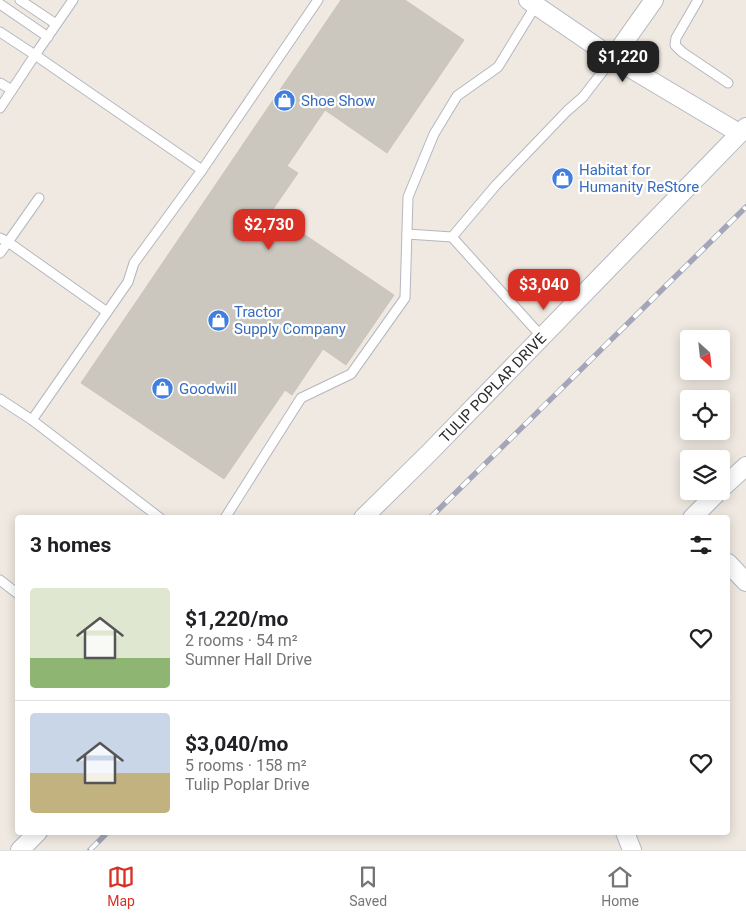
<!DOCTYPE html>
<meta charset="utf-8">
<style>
body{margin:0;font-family:Roboto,sans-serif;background:#f2f2f2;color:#202124;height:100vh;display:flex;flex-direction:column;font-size:19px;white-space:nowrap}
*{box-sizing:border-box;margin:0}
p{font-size:16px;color:#757577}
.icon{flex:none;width:28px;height:28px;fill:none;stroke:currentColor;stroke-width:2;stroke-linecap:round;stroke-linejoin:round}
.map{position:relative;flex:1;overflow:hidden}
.drawer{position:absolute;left:15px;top:515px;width:715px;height:320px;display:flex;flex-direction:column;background:#fff;border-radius:5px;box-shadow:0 2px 12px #0003}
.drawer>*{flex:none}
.needle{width:32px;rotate:153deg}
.buttons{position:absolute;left:680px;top:330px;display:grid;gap:10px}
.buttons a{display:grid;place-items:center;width:50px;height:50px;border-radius:5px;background:#fff;box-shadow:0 2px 12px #0003;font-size:25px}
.price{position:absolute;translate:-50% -42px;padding:0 11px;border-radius:10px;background:#d93025;color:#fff;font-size:16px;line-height:32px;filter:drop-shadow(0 1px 2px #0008)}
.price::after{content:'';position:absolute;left:50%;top:30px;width:15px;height:11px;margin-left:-8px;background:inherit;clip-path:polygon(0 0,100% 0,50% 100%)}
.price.selected{background:#222;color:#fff}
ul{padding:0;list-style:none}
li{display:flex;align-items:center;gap:15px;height:125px;padding:0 15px}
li+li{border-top:1px solid #e0e0e0}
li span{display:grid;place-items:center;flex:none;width:140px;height:100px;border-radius:5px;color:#555}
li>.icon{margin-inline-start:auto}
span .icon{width:60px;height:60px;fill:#fffc;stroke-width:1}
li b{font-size:21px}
h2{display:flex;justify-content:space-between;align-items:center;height:60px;padding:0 15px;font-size:21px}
.menu{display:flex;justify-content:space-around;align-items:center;height:70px;border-top:1px solid #e0e0e0;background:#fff;font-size:14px;color:#757577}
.menu a{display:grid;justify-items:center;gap:2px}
.menu .selected{color:#d93025}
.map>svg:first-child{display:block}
.building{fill:#cbc7bf;stroke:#cbc5ba}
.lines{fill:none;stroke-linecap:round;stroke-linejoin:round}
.service-casing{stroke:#b4b7c1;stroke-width:11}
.minor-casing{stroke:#b4b7c1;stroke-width:20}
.service{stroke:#fff;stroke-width:9}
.minor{stroke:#fff;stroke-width:18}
.rail-casing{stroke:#a3a6b8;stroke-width:5.5}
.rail{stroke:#fff;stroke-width:4;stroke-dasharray:11;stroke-linecap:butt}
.labels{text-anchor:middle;stroke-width:4.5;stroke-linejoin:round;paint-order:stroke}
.shop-label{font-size:15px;fill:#366cbe;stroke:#fff;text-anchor:start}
.street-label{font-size:15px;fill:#2e2e2e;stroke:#fff}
</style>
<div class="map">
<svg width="746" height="850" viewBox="0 0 746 850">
<rect width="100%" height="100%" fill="#efe9e1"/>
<path class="building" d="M341,0h64l59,40 -77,113 -62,-43 -38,56 11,7 -27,39 123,83 -48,70 -23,-16 -31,46 -7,-5 -61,89 -143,-96z"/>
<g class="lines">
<defs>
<g id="service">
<path d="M20,0l36,24"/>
<path d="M698,0l-22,38 -1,7 7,7 46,31"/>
<path d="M0,4l48,33"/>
<path d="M0,32l35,23 38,-55"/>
<path d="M0,83l12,7"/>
<path d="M0,108l35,-53 167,115"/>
<path d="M39,198l-31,44 99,70"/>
<path d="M407,234l45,3"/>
<path d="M0,238l8,4 -8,11"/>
<path d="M542,337l-90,-100 44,-52 71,-74 16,-14 30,-39"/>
<path d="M0,399l32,21 96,-138 6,-19 68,-93 116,-170"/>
<path d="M32,420l128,98"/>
<path d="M225,518l76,-120 50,-24 54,-76 3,-101 26,-63 23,-38 41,-29 38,-62"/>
<path d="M0,580l18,14"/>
</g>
<g id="minor">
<path d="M528,0l85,58 126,75"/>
<path d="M613,58l41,-58"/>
<path d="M721,489l25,-23"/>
<path d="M363,518l66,-65 317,-326"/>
<path d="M692,518l27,-27"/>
<path d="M728,563l18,19"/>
<path d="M625,832l7,18"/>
<path d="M20,850l18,-18"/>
</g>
</defs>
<use href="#service" class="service-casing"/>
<use href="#minor" class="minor-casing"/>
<use href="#service" class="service"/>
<use href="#minor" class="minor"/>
<defs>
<g id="rail">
<path d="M430,518l316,-311"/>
<path d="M90,850l18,-18"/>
</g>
</defs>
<use href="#rail" class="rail-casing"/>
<use href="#rail" class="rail"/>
</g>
<defs>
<symbol id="shop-disc" viewBox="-11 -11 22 22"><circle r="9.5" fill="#3f7fe0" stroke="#fff"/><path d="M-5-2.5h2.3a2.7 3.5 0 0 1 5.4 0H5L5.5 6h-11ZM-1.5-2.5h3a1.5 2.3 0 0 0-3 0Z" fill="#fff"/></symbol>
</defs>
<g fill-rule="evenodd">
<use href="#shop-disc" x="272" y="88" width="25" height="25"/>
<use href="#shop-disc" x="550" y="166" width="25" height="25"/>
<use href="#shop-disc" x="206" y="308" width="25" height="25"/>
<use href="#shop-disc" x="150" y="376" width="25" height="25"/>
</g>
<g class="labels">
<g class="shop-label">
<text x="301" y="106">Shoe Show</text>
<text x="579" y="175">Habitat for<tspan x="579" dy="17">Humanity ReStore</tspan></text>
<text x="234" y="317">Tractor<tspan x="234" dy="17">Supply Company</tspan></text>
<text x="179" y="394">Goodwill</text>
</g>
<g class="street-label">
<text transform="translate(493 388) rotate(-46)" y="5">TULIP POPLAR DRIVE</text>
</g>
</g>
</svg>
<div class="buttons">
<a><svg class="needle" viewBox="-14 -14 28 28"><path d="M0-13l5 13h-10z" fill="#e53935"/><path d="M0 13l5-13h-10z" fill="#757577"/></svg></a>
<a><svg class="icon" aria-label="locate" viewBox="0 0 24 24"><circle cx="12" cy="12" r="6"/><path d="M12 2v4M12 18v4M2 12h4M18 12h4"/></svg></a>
<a><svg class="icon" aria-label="layers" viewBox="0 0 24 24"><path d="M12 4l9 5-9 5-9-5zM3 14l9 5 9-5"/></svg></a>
</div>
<b class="price selected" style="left:623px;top:83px">$1,220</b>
<b class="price" style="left:269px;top:251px">$2,730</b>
<b class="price" style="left:544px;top:311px">$3,040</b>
<section class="drawer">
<h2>3 homes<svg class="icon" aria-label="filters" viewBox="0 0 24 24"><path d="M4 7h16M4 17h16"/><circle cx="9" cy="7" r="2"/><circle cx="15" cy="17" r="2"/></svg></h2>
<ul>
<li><span style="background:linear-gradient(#dfe7d0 70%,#8fb573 0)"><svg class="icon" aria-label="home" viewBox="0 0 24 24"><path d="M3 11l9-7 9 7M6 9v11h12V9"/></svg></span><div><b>$1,220/mo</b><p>2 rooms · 54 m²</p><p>Sumner Hall Drive</p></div><svg class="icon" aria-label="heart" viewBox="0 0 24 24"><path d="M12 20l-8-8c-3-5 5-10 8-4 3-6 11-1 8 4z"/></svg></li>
<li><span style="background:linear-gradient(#c9d6e8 60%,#c2b280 0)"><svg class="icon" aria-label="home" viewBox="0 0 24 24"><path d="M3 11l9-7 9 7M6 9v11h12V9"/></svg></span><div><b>$3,040/mo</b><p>5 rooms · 158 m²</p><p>Tulip Poplar Drive</p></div><svg class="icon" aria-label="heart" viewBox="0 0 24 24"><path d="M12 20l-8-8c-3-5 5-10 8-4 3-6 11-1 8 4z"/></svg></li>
</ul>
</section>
</div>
<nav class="menu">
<a class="selected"><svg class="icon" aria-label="map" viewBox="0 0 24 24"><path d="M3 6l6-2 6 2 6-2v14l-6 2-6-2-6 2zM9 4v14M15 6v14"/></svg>Map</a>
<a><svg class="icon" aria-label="saved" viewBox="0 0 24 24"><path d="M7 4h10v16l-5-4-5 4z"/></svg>Saved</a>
<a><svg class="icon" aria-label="home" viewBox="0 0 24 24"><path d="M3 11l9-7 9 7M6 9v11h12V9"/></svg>Home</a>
</nav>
